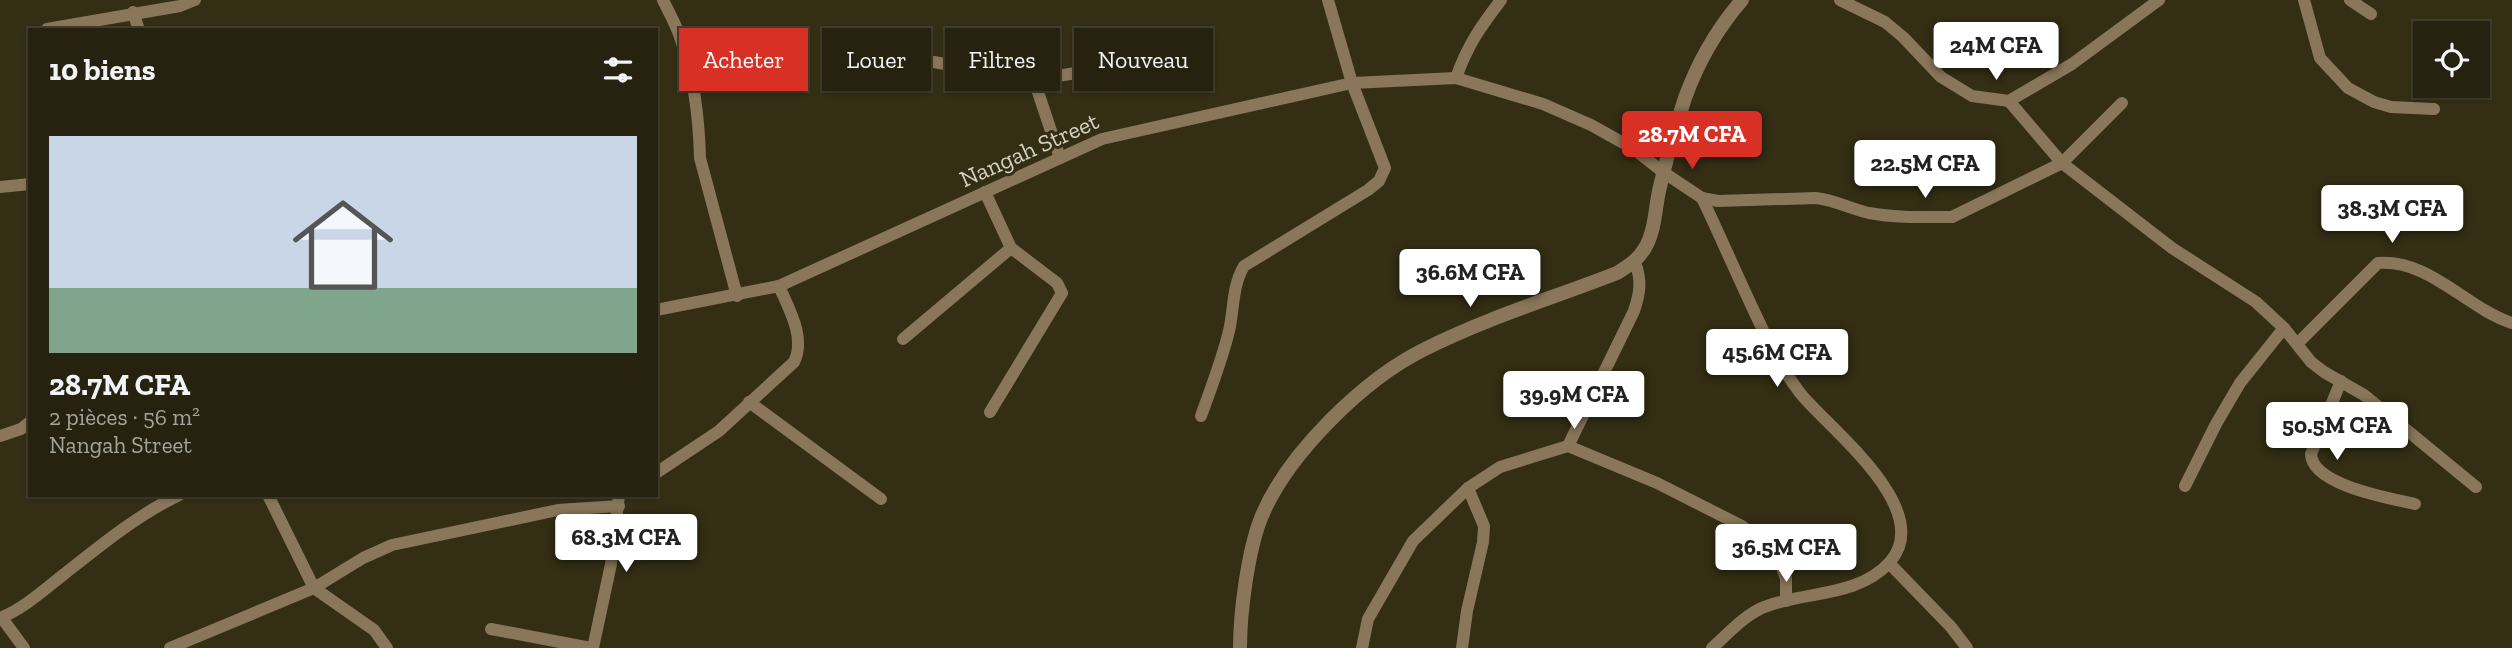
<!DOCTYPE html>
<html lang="fr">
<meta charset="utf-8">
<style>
body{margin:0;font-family:"Zilla Slab",serif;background:#2e2a18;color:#f1f3f6;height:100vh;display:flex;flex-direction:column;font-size:26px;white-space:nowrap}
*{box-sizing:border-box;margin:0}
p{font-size:23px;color:#a4a49e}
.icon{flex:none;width:38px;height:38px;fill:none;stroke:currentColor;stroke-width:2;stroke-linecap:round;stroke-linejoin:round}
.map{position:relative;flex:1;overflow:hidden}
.panel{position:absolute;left:28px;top:28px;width:630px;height:469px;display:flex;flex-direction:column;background:#26220f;border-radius:0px;box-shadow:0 2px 5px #0004,0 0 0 2px #423f2f}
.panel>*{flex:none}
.banner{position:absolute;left:679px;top:28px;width:665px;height:63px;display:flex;gap:14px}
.buttons{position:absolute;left:2413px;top:21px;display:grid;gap:14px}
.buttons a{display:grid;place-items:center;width:77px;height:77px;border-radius:0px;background:#26220f;box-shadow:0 2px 5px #0004,0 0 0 2px #423f2f;font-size:35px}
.price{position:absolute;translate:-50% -60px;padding:0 16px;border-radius:7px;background:#fff;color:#222;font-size:23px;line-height:46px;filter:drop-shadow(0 2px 4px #0008)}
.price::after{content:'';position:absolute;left:50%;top:42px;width:21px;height:16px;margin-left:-10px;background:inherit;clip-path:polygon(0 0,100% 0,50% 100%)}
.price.current{background:#d93025;color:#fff}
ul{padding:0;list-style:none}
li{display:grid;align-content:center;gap:14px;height:371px;padding:0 21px}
li span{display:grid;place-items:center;height:217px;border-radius:0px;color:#555}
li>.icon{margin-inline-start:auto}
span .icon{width:126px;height:126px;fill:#fffc;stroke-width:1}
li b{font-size:30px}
h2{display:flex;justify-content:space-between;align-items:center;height:84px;padding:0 21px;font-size:30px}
.chip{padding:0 24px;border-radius:0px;background:#26220f;box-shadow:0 2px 5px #0004,0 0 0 2px #423f2f;font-size:24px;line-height:63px}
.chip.current{background:#d93025;color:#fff}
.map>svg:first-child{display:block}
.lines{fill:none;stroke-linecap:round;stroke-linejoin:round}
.minor{stroke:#8a765a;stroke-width:12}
.tertiary{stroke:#8a765a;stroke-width:14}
.labels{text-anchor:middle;stroke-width:6;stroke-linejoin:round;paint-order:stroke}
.street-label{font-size:24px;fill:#d5d2c3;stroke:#332e14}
</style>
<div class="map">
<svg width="2512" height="648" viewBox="0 0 2512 648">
<rect width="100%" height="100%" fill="#332e14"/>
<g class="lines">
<g class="minor">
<path d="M663,0c6,13 14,26 18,40 13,37 18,79 19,118l37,138"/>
<path d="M1840,0l45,22 18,15 38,40 31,19 37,5 63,-37 87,-64"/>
<path d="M2304,0l16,58 28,30 26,14 17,5 43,2"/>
<path d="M2350,0l21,14"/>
<path d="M133,12l6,18"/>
<path d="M47,29l133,-23 15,-6"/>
<path d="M850,47l184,33 77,-13"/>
<path d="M1456,78c11,-32 25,-52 45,-78"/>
<path d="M1034,80l26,78"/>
<path d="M2009,101l53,62 110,85 84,54 28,26 27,34 13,10 40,23 112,92"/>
<path d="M0,187l30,-3"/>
<path d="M985,192l26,56 46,35 5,10 -72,119"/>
<path d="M1702,198c26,54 49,111 77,164 6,10 14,21 21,31 29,36 136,116 90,169 -32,35 -82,29 -123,44 -21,7 -39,28 -55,42"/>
<path d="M656,310l123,-24 323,-147 250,-56 104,-5 87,26 48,21 43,24 29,23 39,26 16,3 98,-3c19,2 35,11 53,15 27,5 55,4 83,4l110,-54 60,-60"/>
<path d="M903,339l108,-91"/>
<path d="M2297,344l81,-81c52,-4 88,45 134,60"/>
<path d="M2341,381l-30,73c1,31 78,44 104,50"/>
<path d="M749,402l132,97"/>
<path d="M1201,416c10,-28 21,-56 28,-85 5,-21 3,-45 15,-65l124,-76 11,-9 6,-13 -33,-85 -24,-83"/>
<path d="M0,436l21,-7 9,-7"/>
<path d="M1568,446l66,-135c6,-18 8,-30 1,-49"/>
<path d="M656,473l63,-42 75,-69c12,-24 -5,-53 -15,-76"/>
<path d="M2185,486l31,-62 24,-41 44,-55"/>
<path d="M268,495l46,93 60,42 13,18"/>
<path d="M1889,563l62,64 16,21"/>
<path d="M0,618c23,-9 44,-28 63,-43 38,-30 73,-59 116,-80"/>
<path d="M2,618l22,30"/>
<path d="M491,629l100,19"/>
<path d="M170,648l144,-60 49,-30 29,-13 166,-35 61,-4"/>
<path d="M593,648l18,-84 8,-69"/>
<path d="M1362,648l6,-29 45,-78 55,-53"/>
<path d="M1462,648l5,-37 16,-69 1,-16 -16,-38 32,-21 68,-21 89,37 85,43 25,18 11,13 8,22v22"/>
</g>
<path class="tertiary" d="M1240,648c0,-36 8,-97 21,-130 26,-64 103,-139 164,-169 61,-31 128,-51 192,-76 11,-7 21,-13 28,-25 10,-17 10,-38 14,-57 7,-31 16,-63 26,-93 13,-36 32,-69 57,-98"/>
</g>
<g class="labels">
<g class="street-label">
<text transform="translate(1029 150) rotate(-24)" y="8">Nangah Street</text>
</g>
</g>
</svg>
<div class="buttons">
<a><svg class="icon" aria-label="locate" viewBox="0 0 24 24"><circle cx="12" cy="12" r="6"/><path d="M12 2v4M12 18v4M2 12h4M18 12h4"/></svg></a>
</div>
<b class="price" style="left:1996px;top:82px">24M CFA</b>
<b class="price current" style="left:1692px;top:171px">28.7M CFA</b>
<b class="price" style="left:1925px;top:200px">22.5M CFA</b>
<b class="price" style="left:2392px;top:245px">38.3M CFA</b>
<b class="price" style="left:1470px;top:309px">36.6M CFA</b>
<b class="price" style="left:1777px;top:389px">45.6M CFA</b>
<b class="price" style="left:1574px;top:431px">39.9M CFA</b>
<b class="price" style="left:2337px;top:462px">50.5M CFA</b>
<b class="price" style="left:626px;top:574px">68.3M CFA</b>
<b class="price" style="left:1786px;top:584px">36.5M CFA</b>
<div class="banner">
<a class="chip current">Acheter</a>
<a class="chip">Louer</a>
<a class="chip">Filtres</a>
<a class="chip">Nouveau</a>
</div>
<section class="panel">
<h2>10 biens<svg class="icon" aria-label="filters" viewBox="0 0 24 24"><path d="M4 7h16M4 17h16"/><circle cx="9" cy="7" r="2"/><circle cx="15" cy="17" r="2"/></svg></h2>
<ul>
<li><span style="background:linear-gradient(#c9d6e8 70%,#7fa58c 0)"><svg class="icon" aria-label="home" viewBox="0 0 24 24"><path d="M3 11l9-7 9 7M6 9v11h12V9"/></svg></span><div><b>28.7M CFA</b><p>2 pièces · 56 m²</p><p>Nangah Street</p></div></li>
</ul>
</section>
</div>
